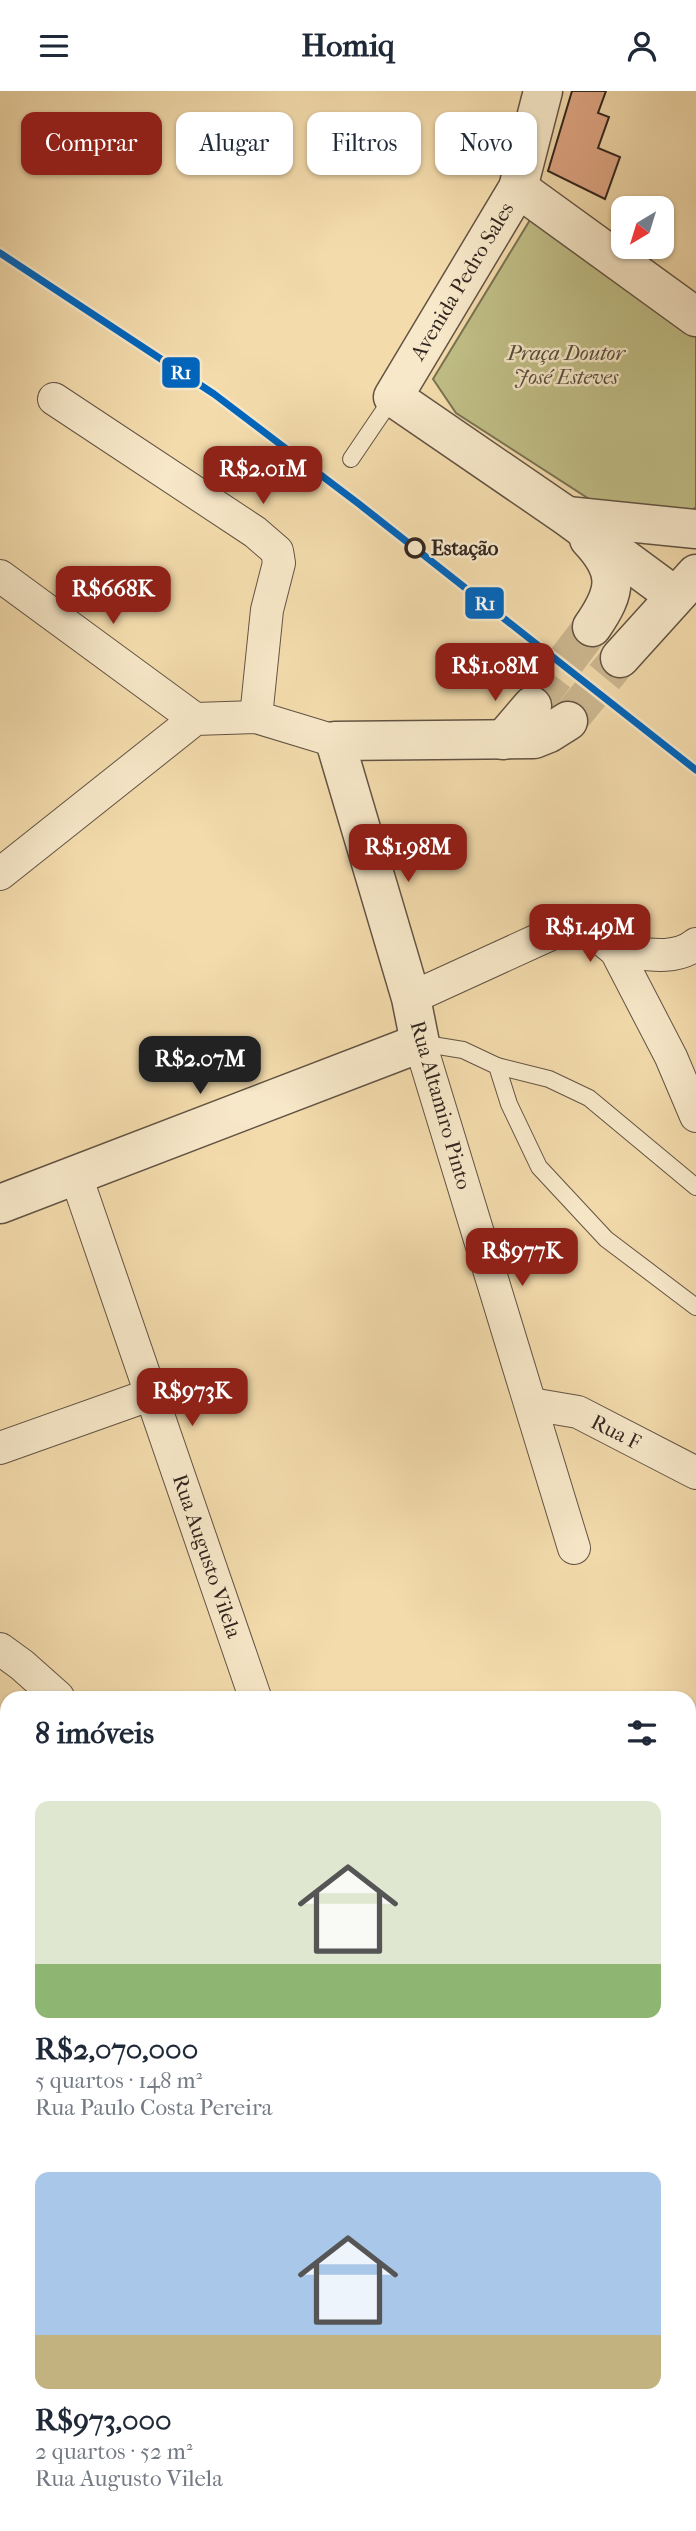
<!DOCTYPE html>
<html lang="pt">
<meta charset="utf-8">
<style>
body{margin:0;font-family:"IM FELL French Canon",serif;background:#f2f2f3;color:#1f2937;height:100vh;display:flex;flex-direction:column;font-size:26px;white-space:nowrap}
*{box-sizing:border-box;margin:0}
p{font-size:23px;color:#747a83}
.icon{flex:none;width:38px;height:38px;fill:none;stroke:currentColor;stroke-width:2;stroke-linecap:round;stroke-linejoin:round}
.map{position:relative;flex:1;overflow:hidden}
.panel{position:absolute;left:0px;top:1600px;width:696px;height:842px;display:flex;flex-direction:column;background:#fff;border-radius:21px 21px 0 0;box-shadow:0 2px 5px #0004}
.panel>*{flex:none}
.hud{position:absolute;left:21px;top:21px;width:654px;height:63px;display:flex;gap:14px}
.needle{width:46px;rotate:218deg}
.buttons{position:absolute;left:611px;top:105px;display:grid;gap:14px}
.buttons a{display:grid;place-items:center;width:63px;height:63px;border-radius:14px;background:#fff;box-shadow:0 2px 5px #0004;font-size:35px}
.price{position:absolute;translate:-50% -60px;padding:0 16px;border-radius:14px;background:#8f2418;color:#fff;font-size:23px;line-height:46px;filter:drop-shadow(0 2px 4px #0008)}
.price::after{content:'';position:absolute;left:50%;top:42px;width:21px;height:16px;margin-left:-10px;background:inherit;clip-path:polygon(0 0,100% 0,50% 100%)}
.price.on{background:#222;color:#fff}
ul{padding:0;list-style:none}
li{display:grid;align-content:center;gap:14px;height:371px;padding:0 35px}
li span{display:grid;place-items:center;height:217px;border-radius:14px;color:#555}
li>.icon{margin-inline-start:auto}
span .icon{width:126px;height:126px;fill:#fffc;stroke-width:1}
li b{font-size:30px}
h2{display:flex;justify-content:space-between;align-items:center;height:84px;padding:0 35px;font-size:30px}
.pill{padding:0 24px;border-radius:14px;background:#fff;box-shadow:0 2px 5px #0004;font-size:24px;line-height:63px}
.pill.on{background:#8f2418;color:#fff}
header{display:flex;justify-content:space-between;align-items:center;height:91px;padding:0 35px;background:#fff;font-size:32px;font-weight:700}
.map>svg:first-child{display:block}
.green{fill:#c0be86;stroke:#797253;stroke-width:2}
.building{fill:#dfa683;stroke:#322620;stroke-width:2}
.lines{fill:none;stroke-linecap:round;stroke-linejoin:round}
.tertiary-tunnel{stroke:#ccb790;stroke-width:38;stroke-dasharray:38 19;stroke-linecap:butt}
.service-casing{stroke:#625343;stroke-width:18}
.minor-casing{stroke:#625343;stroke-width:34}
.tertiary-casing{stroke:#625343;stroke-width:41}
.service{stroke:#f7e8c9;stroke-width:16}
.minor{stroke:#f7e8c9;stroke-width:32}
.tertiary{stroke:#f7e8c9;stroke-width:38}
.rail-1-casing{stroke:#f7e8c9;stroke-width:12}
.rail-1{stroke:#0065bd;stroke-width:7}
.stop-dot{fill:#f7e8c9;stroke:#322620;stroke-width:3.5}
.labels{text-anchor:middle;stroke-width:5;stroke-linejoin:round;paint-order:stroke}
.street-label{font-size:21px;fill:#322620;stroke:#f7e8c9}
.park-label{font-size:21px;font-style:italic;fill:#564c3a;stroke:#f7e8c9}
.stop-label{font-size:21px;font-weight:bold;fill:#322620;stroke:#f7e8c9;text-anchor:start}
.line-badge{stroke:#f7e8c9;stroke-width:2.5}
.badge-label{font-size:19px;text-anchor:middle;font-weight:bold;fill:#fff}
</style>
<header><svg class="icon" aria-label="menu" viewBox="0 0 24 24"><path d="M4 6h16M4 12h16M4 18h16"/></svg>Homiq<svg class="icon" aria-label="person" viewBox="0 0 24 24"><circle cx="12" cy="8" r="4"/><path d="M4 21q1-7 8-7t8 7"/></svg></header>
<div class="map">
<svg width="696" height="2440" viewBox="0 0 696 2440">
<rect width="100%" height="100%" fill="#f3dbac"/>
<filter id="stains"><feTurbulence type="fractalNoise" baseFrequency=".00286" numOctaves="4"/><feColorMatrix values="0 0 0 0 .2 0 0 0 0 .09 0 0 0 0 .02 0 0 0 .5 -.17"/></filter>
<radialGradient id="worn" r=".72"><stop offset=".6" stop-color="#630" stop-opacity="0"/><stop offset="1" stop-color="#630" stop-opacity=".3"/></radialGradient>
<path class="green" d="M530,129l166,114v173l-14,11 -65,-1 -161,-104 -23,-34z"/>
<path class="building" d="M572,0h34l-8,22 11,4 -11,31 22,9 -15,42 -57,-28z"/>
<g class="lines">
<g class="tertiary-tunnel">
<path d="M532,615l60,-79"/>
<path d="M568,630l52,-63"/>
</g>
<defs>
<g id="service">
<path d="M351,368l42,-62"/>
<path d="M420,952l43,7 34,16 12,38 30,63 67,72 90,68"/>
<path d="M497,975l52,13 40,19 107,89"/>
</g>
<g id="minor">
<path d="M54,308l201,133 22,19 2,12 -12,47 -11,107"/>
<path d="M0,485l195,143"/>
<path d="M0,783l195,-155 61,-2 79,24"/>
<path d="M616,860c25,2 59,11 80,-7"/>
<path d="M411,907l140,-64 15,-4h13l20,7 17,14 55,106 25,59"/>
<path d="M420,952l154,505"/>
<path d="M76,1085l179,521"/>
<path d="M531,1313l47,8 118,61"/>
<path d="M0,1357l152,-54"/>
<path d="M0,1558l22,16 36,32"/>
<path d="M0,1820l7,-2"/>
<path d="M0,1938l7,17"/>
<path d="M0,2086l7,-9"/>
<path d="M690,2105l6,4"/>
<path d="M0,2165l7,5"/>
<path d="M690,2386l6,5"/>
<path d="M78,2434l4,6"/>
<path d="M357,2434l8,6"/>
<path d="M559,2440l5,-6"/>
</g>
<g id="tertiary">
<path d="M543,0l-25,97 -125,209 172,118 110,81"/>
<path d="M518,97l178,129"/>
<path d="M567,425l129,13"/>
<path d="M589,448c31,33 28,52 3,88"/>
<path d="M620,567l76,-84"/>
<path d="M503,649l29,-34"/>
<path d="M0,1113l420,-161 -9,-45 -76,-257 199,-2 15,-6 19,-12"/>
</g>
</defs>
<use href="#service" class="service-casing"/>
<use href="#minor" class="minor-casing"/>
<use href="#tertiary" class="tertiary-casing"/>
<use href="#service" class="service"/>
<use href="#minor" class="minor"/>
<use href="#tertiary" class="tertiary"/>
<defs>
<path id="rail-1" d="M0,162l214,141 145,110 337,266"/>
</defs>
<use href="#rail-1" class="rail-1-casing"/>
<use href="#rail-1" class="rail-1"/>
</g>
<circle class="stop-dot" cx="415" cy="457" r="9"/>
<g class="labels">
<g class="street-label">
<text transform="translate(462 190) rotate(-59)" y="7">Avenida Pedro Sales</text>
<text transform="translate(441 1014) rotate(74)" y="7">Rua Altamiro Pinto</text>
<text transform="translate(616 1341) rotate(27)" y="7">Rua F</text>
<text transform="translate(207 1465) rotate(71)" y="7">Rua Augusto Vilela</text>
</g>
<g class="park-label">
<text x="566" y="269">Praça Doutor<tspan x="566" dy="24">José Esteves</tspan></text>
</g>
<g class="stop-label">
<text x="431" y="464">Estação</text>
</g>
</g>
<g class="line-badge">
<rect x="161" y="265" width="40" height="33" rx="7" fill="#0065bd"/>
<rect x="464" y="495" width="41" height="34" rx="7" fill="#0065bd"/>
</g>
<g class="badge-label">
<text x="181" y="288">R1</text>
<text x="485" y="519">R1</text>
</g>
<rect width="100%" height="100%" filter="url(#stains)"/>
<rect width="100%" height="100%" fill="url(#worn)"/>
</svg>
<div class="buttons">
<a><svg class="needle" viewBox="-14 -14 28 28"><path d="M0-13l5 13h-10z" fill="#e53935"/><path d="M0 13l5-13h-10z" fill="#747a83"/></svg></a>
</div>
<b class="price" style="left:263px;top:415px">R$2.01M</b>
<b class="price" style="left:113px;top:535px">R$668K</b>
<b class="price" style="left:495px;top:612px">R$1.08M</b>
<b class="price" style="left:408px;top:793px">R$1.98M</b>
<b class="price" style="left:590px;top:873px">R$1.49M</b>
<b class="price on" style="left:200px;top:1005px">R$2.07M</b>
<b class="price" style="left:522px;top:1197px">R$977K</b>
<b class="price" style="left:192px;top:1337px">R$973K</b>
<div class="hud">
<a class="pill on">Comprar</a>
<a class="pill">Alugar</a>
<a class="pill">Filtros</a>
<a class="pill">Novo</a>
</div>
<section class="panel">
<h2>8 imóveis<svg class="icon" aria-label="filters" viewBox="0 0 24 24"><path d="M4 7h16M4 17h16"/><circle cx="9" cy="7" r="2"/><circle cx="15" cy="17" r="2"/></svg></h2>
<ul>
<li><span style="background:linear-gradient(#dfe7d0 75%,#8fb573 0)"><svg class="icon" aria-label="home" viewBox="0 0 24 24"><path d="M3 11l9-7 9 7M6 9v11h12V9"/></svg></span><div><b>R$2,070,000</b><p>5 quartos · 148 m²</p><p>Rua Paulo Costa Pereira</p></div></li>
<li><span style="background:linear-gradient(#a9c7e8 75%,#c2b280 0)"><svg class="icon" aria-label="home" viewBox="0 0 24 24"><path d="M3 11l9-7 9 7M6 9v11h12V9"/></svg></span><div><b>R$973,000</b><p>2 quartos · 52 m²</p><p>Rua Augusto Vilela</p></div></li>
</ul>
</section>
</div>
